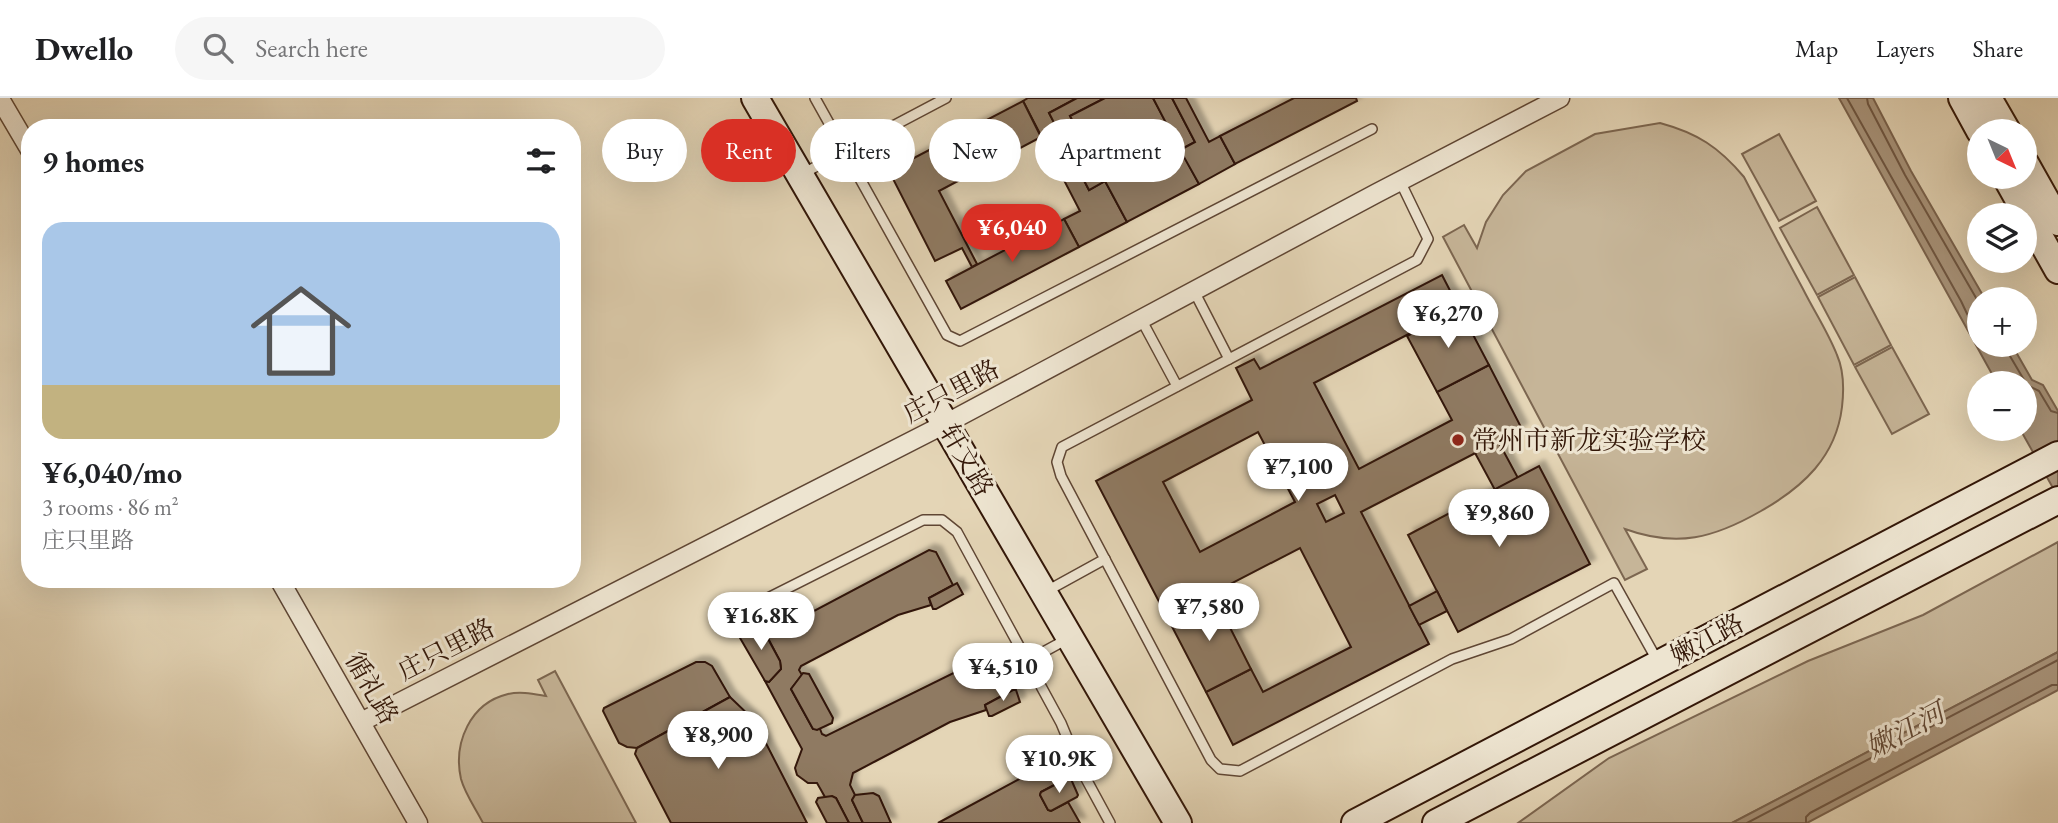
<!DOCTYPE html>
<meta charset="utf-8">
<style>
body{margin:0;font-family:"EB Garamond","Noto Serif SC",serif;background:#f6f6f6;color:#202124;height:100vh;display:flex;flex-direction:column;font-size:26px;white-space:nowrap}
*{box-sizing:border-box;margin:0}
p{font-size:23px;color:#757577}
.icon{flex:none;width:38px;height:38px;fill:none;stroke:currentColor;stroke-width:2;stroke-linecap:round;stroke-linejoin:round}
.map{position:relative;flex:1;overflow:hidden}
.drawer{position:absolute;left:21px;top:21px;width:560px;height:469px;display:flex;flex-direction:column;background:#fff;border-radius:28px;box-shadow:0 7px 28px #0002}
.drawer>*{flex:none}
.guide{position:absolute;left:602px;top:21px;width:665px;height:63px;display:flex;gap:14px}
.needle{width:46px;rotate:137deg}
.tools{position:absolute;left:1967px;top:21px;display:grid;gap:14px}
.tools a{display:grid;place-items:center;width:70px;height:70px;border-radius:50%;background:#fff;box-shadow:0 7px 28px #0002;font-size:35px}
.price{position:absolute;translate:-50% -60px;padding:0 16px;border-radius:24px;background:#fff;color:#222;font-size:23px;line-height:46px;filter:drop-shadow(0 2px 4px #0008)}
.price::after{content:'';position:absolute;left:50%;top:42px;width:21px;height:16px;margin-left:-10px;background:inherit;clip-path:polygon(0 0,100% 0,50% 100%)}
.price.selected{background:#d93025;color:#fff}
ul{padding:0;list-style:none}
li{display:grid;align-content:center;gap:14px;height:371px;padding:0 21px}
li span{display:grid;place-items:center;height:217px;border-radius:21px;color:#555}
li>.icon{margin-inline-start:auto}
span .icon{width:126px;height:126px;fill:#fffc;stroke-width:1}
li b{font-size:30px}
h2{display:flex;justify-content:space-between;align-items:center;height:84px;padding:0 21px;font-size:30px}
.tag{padding:0 24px;border-radius:32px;background:#fff;box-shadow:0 7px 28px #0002;font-size:24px;line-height:63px}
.tag.selected{background:#d93025;color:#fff}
header{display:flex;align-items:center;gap:42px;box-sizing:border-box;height:98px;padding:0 35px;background:#fff;border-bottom:2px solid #e0e0e0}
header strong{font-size:33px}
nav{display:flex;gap:38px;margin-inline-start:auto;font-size:24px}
.search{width:490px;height:63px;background:#f6f6f6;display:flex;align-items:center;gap:18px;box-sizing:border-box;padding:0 24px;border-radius:38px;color:#757577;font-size:26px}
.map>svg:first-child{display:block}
.green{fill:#c6b598;stroke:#7c6650;stroke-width:2}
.water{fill:#a8947b;stroke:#79624d;stroke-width:2}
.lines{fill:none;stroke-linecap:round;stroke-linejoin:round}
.shore{stroke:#6e5642;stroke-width:2}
.building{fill:#8f7a62;stroke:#331708;stroke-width:2;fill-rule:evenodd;filter:url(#shadow)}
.lane-casing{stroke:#5f4634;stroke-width:12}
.street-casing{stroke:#5f4634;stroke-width:21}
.secondary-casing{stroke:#331708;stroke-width:30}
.lane{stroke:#ede4d0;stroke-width:9}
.street{stroke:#ede4d0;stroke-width:18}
.secondary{stroke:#ede4d0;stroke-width:26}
.poi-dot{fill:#8f2418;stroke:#ede4d0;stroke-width:2.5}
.labels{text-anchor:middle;stroke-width:6;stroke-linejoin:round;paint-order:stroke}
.street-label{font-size:26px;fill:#331708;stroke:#ede4d0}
.poi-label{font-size:26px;fill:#331708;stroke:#ede4d0;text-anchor:start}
.water-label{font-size:28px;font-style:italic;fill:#624936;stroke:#ede4d0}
</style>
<header>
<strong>Dwello</strong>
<div class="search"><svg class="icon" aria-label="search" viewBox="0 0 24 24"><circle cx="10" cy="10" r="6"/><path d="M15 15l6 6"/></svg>Search here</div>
<nav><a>Map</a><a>Layers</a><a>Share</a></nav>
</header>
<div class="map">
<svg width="2058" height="725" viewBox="0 0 2058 725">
<defs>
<filter id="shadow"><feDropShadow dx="5.5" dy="-5.5" stdDeviation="2" flood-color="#0004"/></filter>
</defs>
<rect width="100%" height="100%" fill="#e4d5b6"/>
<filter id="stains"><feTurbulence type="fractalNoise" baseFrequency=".00286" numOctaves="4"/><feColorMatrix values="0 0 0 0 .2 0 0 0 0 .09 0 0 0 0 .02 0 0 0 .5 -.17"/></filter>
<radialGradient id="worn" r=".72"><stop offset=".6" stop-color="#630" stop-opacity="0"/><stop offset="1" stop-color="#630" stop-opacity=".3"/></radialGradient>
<g class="green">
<path d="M1660,25c37,10 59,24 84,54 19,37 39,75 59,112 11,22 25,43 34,66 7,16 7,35 5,52 -6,50 -39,80 -81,104 -47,27 -84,37 -136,18l22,40 -22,11 -182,-343 21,-12 13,23 9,-26 17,-27 23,-24 69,-37z"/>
<path d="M1779,36l37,67 -37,20 -37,-67z"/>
<path d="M1817,109l37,68 -37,20 -37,-67z"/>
<path d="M1855,179l36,68 -37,20 -36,-68z"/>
<path d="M1892,249l37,67 -37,20 -37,-67z"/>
<path d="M2058,444v110l-326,171h-214l91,-65 199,-97 115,-46z"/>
<path d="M555,573l81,152h-153c-7,-14 -18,-29 -22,-44 -8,-36 9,-76 47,-85 13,-3 26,0 38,2l-8,-16z"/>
</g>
<g class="water">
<path d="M1839,0h34l38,73 74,128h-6v46h33l20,35 11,5 15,26v86l-38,-68h5v-46h-28z"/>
<path d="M2058,554v38l-251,133h-75z"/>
</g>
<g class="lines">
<g class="shore">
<path d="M1847,0l114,203 18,38"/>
<path d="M1867,0l1,6 37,71 74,128"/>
<path d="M2006,247l1,6 20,34 12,6 12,20 7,2"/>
<path d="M1747,725l311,-163"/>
<path d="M1806,725v-6l4,-4 242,-128h6"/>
</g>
</g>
<g class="building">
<path d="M1028,0h49l-28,15 40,77 16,-9 22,41 -48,25 -15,-28 16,-8 -57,-110z"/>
<path d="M1077,0h28l-35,18 35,65 -16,9 -40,-77z"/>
<path d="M1105,0h48l46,86 -72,38 -57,-106z"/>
<path d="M1153,0h19l23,44 -15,8z"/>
<path d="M1172,0h14l23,44 11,-6 15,28 -36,20 -19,-34 15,-8z"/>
<path d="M1294,0h62l1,3 -122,63 -15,-28z"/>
<path d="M1023,3l18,36 -102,54 38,73 -5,3 -10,-19 -27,13 -46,-90z"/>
<path d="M1064,121l15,28 -118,62 -15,-28z"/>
<path d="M1442,177l17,33 -145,75 45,86 93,-49 -15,-28 52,-27 33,64 -161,83 68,132 -196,101 -27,-53 45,-23 12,23 88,-45 -51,-99 -133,69 -71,-136 156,-81 -16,-32 18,-9 6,10zM1258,334l37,70 -95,50 -37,-70zM1335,397l9,18 -18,9 -9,-18z"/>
<path d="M1459,210l30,57 -52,27 -30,-56z"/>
<path d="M1498,343l20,37 -23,12 -20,-37z"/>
<path d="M1539,368l51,98 -132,68 -50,-97z"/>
<path d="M929,452l7,2 17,33 -24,13 2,7 -33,10 -97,51 -2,4 3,5 -11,14 22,40h7l2,5 4,2 160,-79h4l19,35 -24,13 1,5 -36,12 -97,51 -3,12 5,10 -3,5 11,23h-14l-13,-25 -11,-1 -8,-14h-9l-11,-8 -2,-7 7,-19 -37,-68 4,1 12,-13 -1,-8 -19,-36 21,3z"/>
<path d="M957,485l6,11 -27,15h-3l-4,-11z"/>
<path d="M1437,493l10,20 -28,14 -10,-19z"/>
<path d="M1213,496l38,75 -45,23 -39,-75z"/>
<path d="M757,526l4,2 19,35 1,8 -12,13 -4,-1 -25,-43 2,-5z"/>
<path d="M696,564h9l7,4 18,31 -93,51 -10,-1 -8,-4 -16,-32 1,-3z"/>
<path d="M803,575l6,1 24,44 -1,5 -15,7 -4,-1 -22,-40z"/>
<path d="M1013,592h3l4,12 -28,14h-3l-4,-11z"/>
<path d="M730,599l24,23 53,103h-136l-36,-69 2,-6z"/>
<path d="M1045,667l4,1 9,17 -17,9 -1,3 8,15 3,1 17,-9 12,21h-142z"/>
<path d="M1068,680l3,1 7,16 -1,2 -26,14 -3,-1 -8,-15 1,-3z"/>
<path d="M873,695l6,3 12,27h-28l-11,-23 3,-5z"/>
<path d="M832,698l4,2 13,25h-22l-11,-21 2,-4z"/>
</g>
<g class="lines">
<defs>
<g id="lane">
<path d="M815,0l132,237 13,6 412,-212"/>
<path d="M802,76l144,-76"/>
<path d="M1400,83l28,58 -11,21 -355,187 -5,15 4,14 150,284 9,9 20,2 212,-112 59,-20 103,-56 43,77"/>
<path d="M1194,193l35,68"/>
<path d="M1141,221l36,67"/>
<path d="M1045,494l60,-33"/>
<path d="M744,512l179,-90h19l15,12 104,191 17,41 32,59"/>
<path d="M1027,563l42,-23"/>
</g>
<g id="street">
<path d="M0,1l30,51"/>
<path d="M279,481l139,244"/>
<path d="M361,624l584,-298 432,-231 183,-95"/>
</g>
<g id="secondary">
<path d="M755,0l423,725"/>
<path d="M1962,0l18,33"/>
<path d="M1988,0l19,33"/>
<path d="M2025,65l33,59"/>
<path d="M2006,79l52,93"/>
<path d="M1355,725l703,-368"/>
<path d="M1436,725l622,-323"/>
</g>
</defs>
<use href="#lane" class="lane-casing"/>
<use href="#street" class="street-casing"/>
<use href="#secondary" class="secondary-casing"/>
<use href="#lane" class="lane"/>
<use href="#street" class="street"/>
<use href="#secondary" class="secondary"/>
</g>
<circle class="poi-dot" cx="1458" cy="342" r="7"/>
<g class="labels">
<g class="street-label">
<text transform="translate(951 293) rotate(-28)" y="9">庄只里路</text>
<text transform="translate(967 362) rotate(60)" y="9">轩文路</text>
<text transform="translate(1707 541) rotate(-28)" y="9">嫩江路</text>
<text transform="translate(446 551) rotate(-27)" y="9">庄只里路</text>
<text transform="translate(372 590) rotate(60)" y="9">循礼路</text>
</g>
<g class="poi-label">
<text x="1472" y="351">常州市新龙实验学校</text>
</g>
<g class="water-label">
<text transform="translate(1905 632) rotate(-28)" y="10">嫩江河</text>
</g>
</g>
<rect width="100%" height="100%" filter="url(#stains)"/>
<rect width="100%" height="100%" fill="url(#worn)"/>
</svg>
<div class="tools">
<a><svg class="needle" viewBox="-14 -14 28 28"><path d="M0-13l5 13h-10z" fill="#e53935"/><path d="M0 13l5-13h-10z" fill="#757577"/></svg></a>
<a><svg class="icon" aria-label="layers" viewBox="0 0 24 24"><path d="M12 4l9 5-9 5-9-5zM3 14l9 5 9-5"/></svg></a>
<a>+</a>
<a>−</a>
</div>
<b class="price selected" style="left:1012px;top:166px">¥6,040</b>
<b class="price" style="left:1448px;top:252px">¥6,270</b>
<b class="price" style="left:1298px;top:405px">¥7,100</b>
<b class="price" style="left:1499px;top:451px">¥9,860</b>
<b class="price" style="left:1209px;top:545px">¥7,580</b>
<b class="price" style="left:761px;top:554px">¥16.8K</b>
<b class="price" style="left:1003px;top:605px">¥4,510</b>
<b class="price" style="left:718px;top:673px">¥8,900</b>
<b class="price" style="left:1059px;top:697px">¥10.9K</b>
<div class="guide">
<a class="tag">Buy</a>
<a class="tag selected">Rent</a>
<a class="tag">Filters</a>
<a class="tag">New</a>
<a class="tag">Apartment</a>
</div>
<section class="drawer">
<h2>9 homes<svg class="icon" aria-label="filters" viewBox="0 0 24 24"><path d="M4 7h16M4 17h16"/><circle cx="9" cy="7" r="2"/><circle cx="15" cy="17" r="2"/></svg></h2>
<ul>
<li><span style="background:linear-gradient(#a9c7e8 75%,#c2b280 0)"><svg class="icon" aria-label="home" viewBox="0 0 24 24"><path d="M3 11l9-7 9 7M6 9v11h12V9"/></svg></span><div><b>¥6,040/mo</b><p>3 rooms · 86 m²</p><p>庄只里路</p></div></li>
</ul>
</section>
</div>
